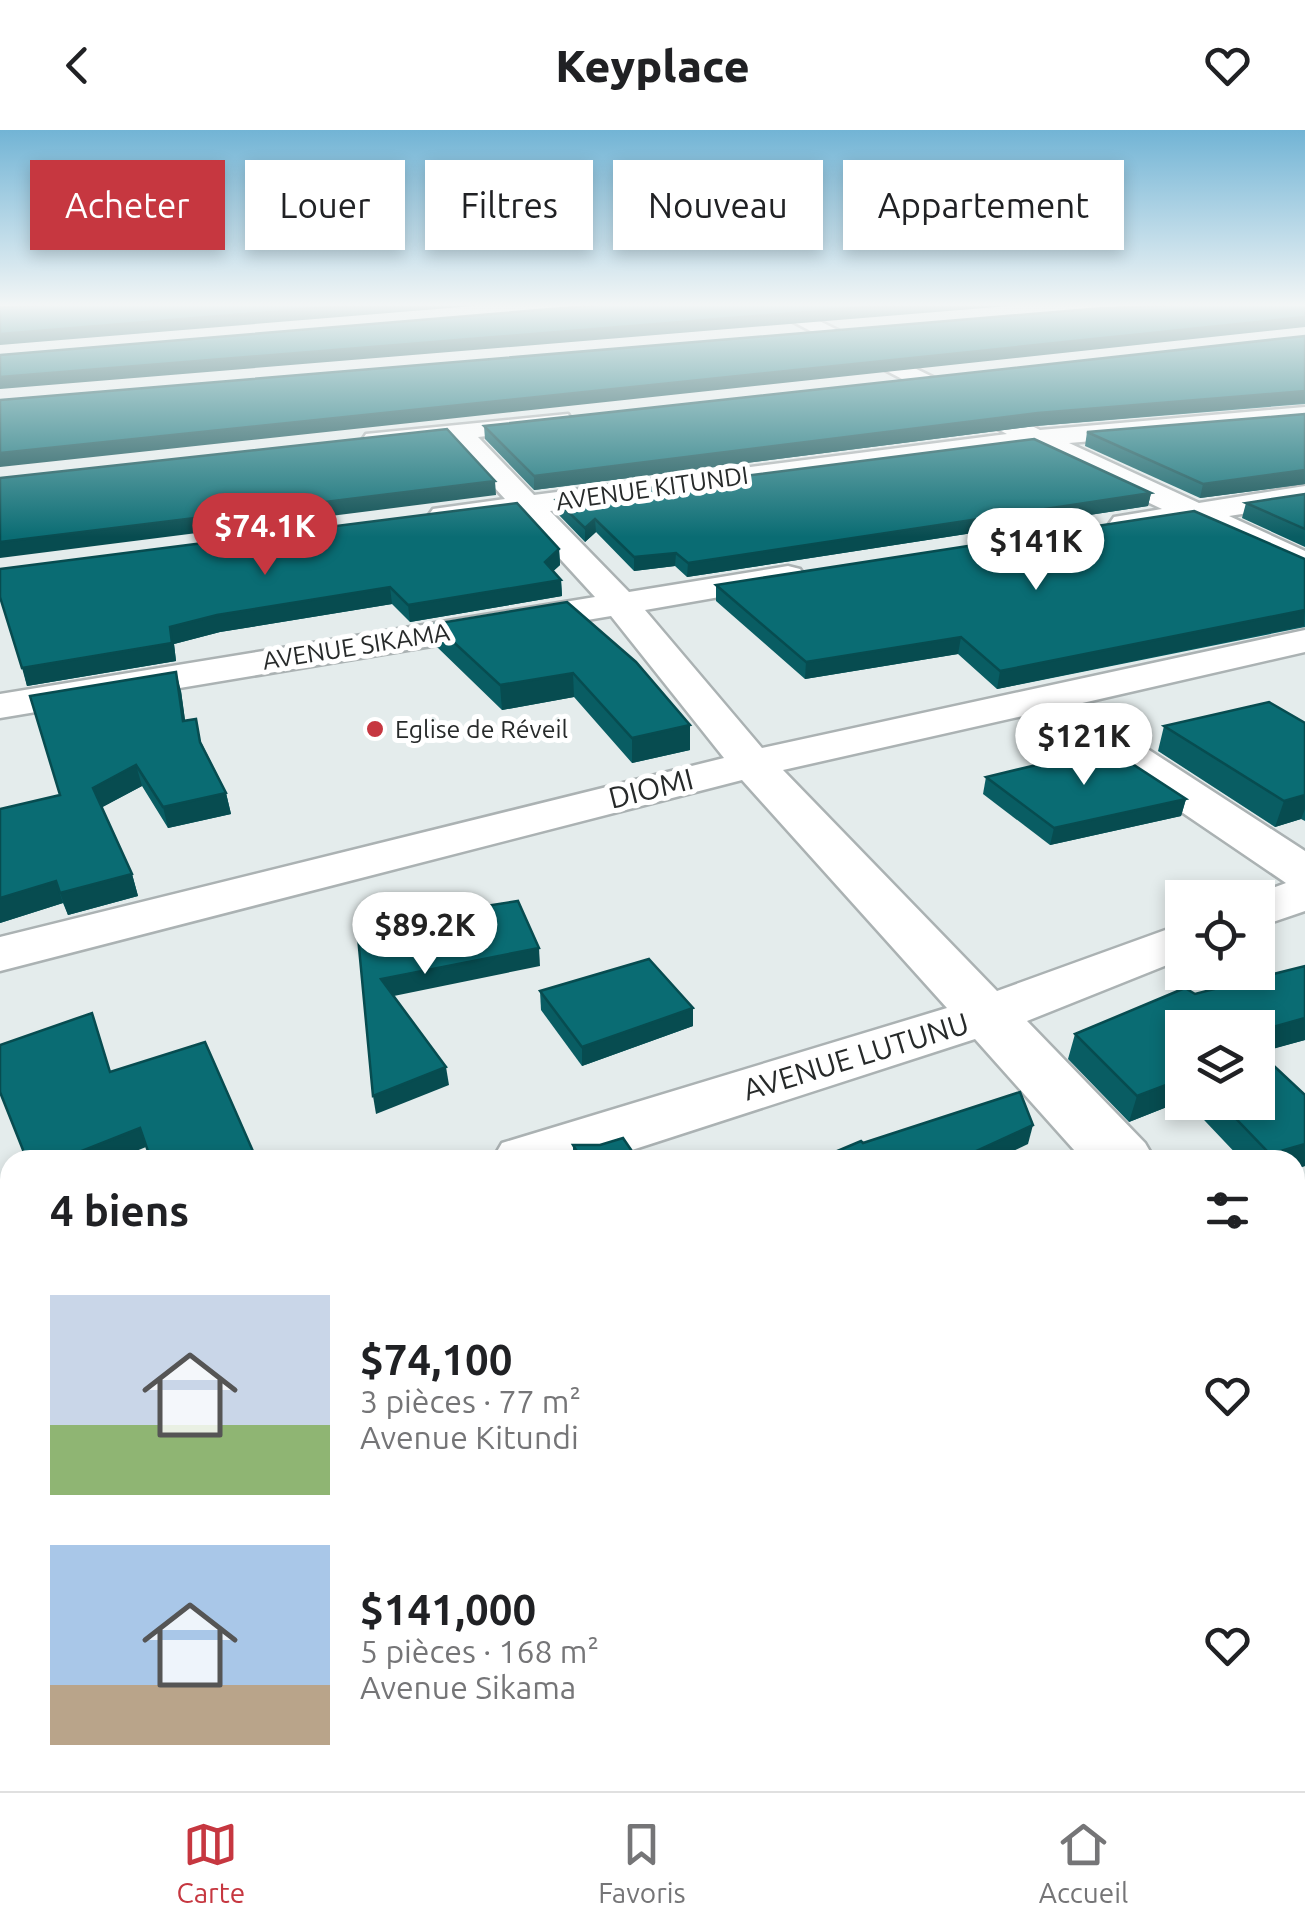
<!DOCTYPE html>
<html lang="fr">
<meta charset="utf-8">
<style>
body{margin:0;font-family:Ubuntu,sans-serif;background:#f2f2f2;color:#202124;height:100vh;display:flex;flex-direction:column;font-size:38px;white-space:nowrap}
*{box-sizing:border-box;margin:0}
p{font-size:32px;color:#757577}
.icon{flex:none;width:55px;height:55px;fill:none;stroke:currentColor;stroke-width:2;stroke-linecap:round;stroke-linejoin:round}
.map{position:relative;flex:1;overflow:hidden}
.side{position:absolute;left:0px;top:1020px;width:1305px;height:642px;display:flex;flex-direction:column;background:#fff;border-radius:30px 30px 0 0;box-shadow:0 5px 15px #0003}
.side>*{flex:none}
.hud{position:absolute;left:30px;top:30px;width:1245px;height:90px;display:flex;gap:20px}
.fabs{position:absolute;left:1165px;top:750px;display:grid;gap:20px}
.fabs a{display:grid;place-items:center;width:110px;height:110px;border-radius:0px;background:#fff;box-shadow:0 5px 15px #0003;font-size:50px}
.price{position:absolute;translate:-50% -85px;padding:0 22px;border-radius:35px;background:#fff;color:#222;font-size:32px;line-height:65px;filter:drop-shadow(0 2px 5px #0008)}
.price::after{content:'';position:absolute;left:50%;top:60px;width:30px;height:22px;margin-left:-15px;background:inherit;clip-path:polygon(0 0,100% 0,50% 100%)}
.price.on{background:#c63740;color:#fff}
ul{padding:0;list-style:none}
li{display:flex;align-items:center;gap:30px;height:250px;padding:0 50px}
li span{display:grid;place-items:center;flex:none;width:280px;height:200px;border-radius:0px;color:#555}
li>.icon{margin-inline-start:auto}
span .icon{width:120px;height:120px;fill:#fffc;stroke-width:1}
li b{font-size:42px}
h2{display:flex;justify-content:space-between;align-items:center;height:120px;padding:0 50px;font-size:42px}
.chip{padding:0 35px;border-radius:0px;background:#fff;box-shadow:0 5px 15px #0003;font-size:35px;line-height:90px}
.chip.on{background:#c63740;color:#fff}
header{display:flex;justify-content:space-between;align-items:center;height:130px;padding:0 50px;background:#fff;font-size:45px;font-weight:800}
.tab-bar{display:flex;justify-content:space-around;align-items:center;height:140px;border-top:2px solid #e0e0e0;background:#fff;font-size:28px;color:#757577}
.tab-bar a{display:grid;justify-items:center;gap:5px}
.tab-bar .on{color:#c63740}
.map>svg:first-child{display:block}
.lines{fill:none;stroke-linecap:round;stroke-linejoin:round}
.street-casing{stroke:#abb2b3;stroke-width:5}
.street{fill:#fff;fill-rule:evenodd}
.wall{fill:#095d63}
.shaded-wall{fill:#074c50}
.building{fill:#0a6c73;stroke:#074c50;stroke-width:2.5}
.poi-dot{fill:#c63740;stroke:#fff;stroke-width:4}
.labels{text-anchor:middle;stroke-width:10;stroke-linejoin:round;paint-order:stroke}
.far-street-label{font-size:25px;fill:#272a2a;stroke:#fff}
.far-poi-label{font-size:25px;fill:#272a2a;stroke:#fff;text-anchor:start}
.street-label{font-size:30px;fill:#272a2a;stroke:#fff}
</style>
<header><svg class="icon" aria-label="back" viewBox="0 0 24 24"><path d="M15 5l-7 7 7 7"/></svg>Keyplace<svg class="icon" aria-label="heart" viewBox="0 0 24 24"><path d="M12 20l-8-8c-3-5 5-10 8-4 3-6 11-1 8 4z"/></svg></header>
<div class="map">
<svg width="1305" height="1661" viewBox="0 0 1305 1661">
<rect width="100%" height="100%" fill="#e4ecec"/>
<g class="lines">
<defs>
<g id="street">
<path d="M0,174h22l-22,16z"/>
<path d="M759,174h26l255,126 265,-23v16l-236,20 130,60 106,-17v18l-76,12 76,35v23l-114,-51 -66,10 -11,-2 -5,-7 5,-7 48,-8 -130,-62 -482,64 79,81 159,-26 12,3 5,7 -5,7 -155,27 117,138 543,-118v22l-227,52 227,147v60l-47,16v-29h-12l40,-15 -250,-170 -253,57 214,221 185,-67v35l-155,62 118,122 10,17h-72l-108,-121 -374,121h-109l10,-17 445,-135 -205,-228 -742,191v-34l724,-179 -113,-142 -611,102v-24l595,-97 -75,-82 -76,10 -11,-2 -5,-7 5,-7 72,-10 -54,-59 -75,8 -10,-2 -4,-6 4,-6 202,-20 4,6 -13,8 -81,9 56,58 473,-61z"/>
<path d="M10,1160v62l-10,3v-62z"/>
<path d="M1295,1182l10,4v71l-10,-3z"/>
<path d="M0,1258l10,4v101l-10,-4z"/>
<path d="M53,1652h115l-3,9h-116z"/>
</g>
</defs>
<use href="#street" class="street-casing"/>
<use href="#street" class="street"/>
</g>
<g class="wall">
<path d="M1305,206v68l-269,22 -502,64 -49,-51 -1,-13z"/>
<path d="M1305,284v70l-105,14 -115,-52 2,-14z"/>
<path d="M1151,363l-3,13 -461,71 -12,-11 -41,5 -38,-39 -11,10 -28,-29 -1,-13z"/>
<path d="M1305,364v53l-63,-29 4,-15z"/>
<path d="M559,419l1,16 -7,6 8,9 1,16 -152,26 -18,-18 -172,28 -46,12 2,17 -149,25 -27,-117z"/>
<path d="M1305,429v68l-308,62 -39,-35 -153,25 -89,-78v-16z"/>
<path d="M567,472l123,148 -58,13 -58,-66 -72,13 -65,-63 -3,-23z"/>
<path d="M181,561l4,30 17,23 24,49 5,21 -63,14 -26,-42 -40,21 30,67 6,22 -70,19 -5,-12 -63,20v-114l60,-14z"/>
<path d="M1305,593v98l-4,-2 -26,8 -117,-76 6,-25z"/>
<path d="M986,647l200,22 -5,17 -131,29 -67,-51z"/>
<path d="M1305,836v74l-46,12 46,43v71l-10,3v-9h-53l-55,-58h71v-74h-76v73l-53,21 -61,-63 7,-25 110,-46 10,6z"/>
<path d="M540,861l153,17v18l-111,40 -41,-56z"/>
<path d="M573,1015l65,15h-65z"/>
<path d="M1070,1652h90l-5,9h-81z"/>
</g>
<g class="shaded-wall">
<path d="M367,174h131l-498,41v-11z"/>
<path d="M904,174h128l-1032,85v-12z"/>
<path d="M1305,187v10l-1305,140v-14z"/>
<path d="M1305,261v12l-269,23 -502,64v-14l504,-63z"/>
<path d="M1305,340v14l-105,14 3,-14z"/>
<path d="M495,351l1,14 -496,63v-16z"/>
<path d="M1151,363l-3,13 -461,71 1,-14z"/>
<path d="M595,389l1,13 -11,10v-14z"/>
<path d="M559,419l1,16 -14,13 -1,-16z"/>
<path d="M676,423l-1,13 -41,5v-14z"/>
<path d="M561,450l1,16 -152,26 -2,-17z"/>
<path d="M390,457l2,17 -172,28 -46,12 2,17 -149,25 -5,-18 148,-41 47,-12z"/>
<path d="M1305,480l-1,16 -307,63 3,-18z"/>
<path d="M961,507l-3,17 -153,25 1,-17z"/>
<path d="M176,542l5,19 7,50 -5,-20z"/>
<path d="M573,543l1,24 -72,13 -2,-25z"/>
<path d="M690,595v25l-58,13v-25z"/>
<path d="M136,635l6,21 -43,23 -6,-21z"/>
<path d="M226,663l5,21 -63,14 -5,-21z"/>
<path d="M1305,665v14l-4,10 -26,8 9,-26z"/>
<path d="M1186,669l-5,17 -131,29 4,-17z"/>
<path d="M132,744l6,22 -70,19 -8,-22z"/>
<path d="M56,751l7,22 -63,20v-25z"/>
<path d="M539,818l1,18 -156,32 -3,-19z"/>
<path d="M693,878v18l-111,40v-19z"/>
<path d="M1305,888v22l-47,13v-22z"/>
<path d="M446,937l3,18 -73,29 -3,-18z"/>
<path d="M1182,949v22l-53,21 8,-26z"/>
<path d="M1033,995l-5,19 -33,16h-38z"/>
<path d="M140,998l6,19 -32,13h-55z"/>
<path d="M1305,1014v22l-10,3v-9h-27l2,-6z"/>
<path d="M1160,1652l-5,9h-22z"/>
</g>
<g class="building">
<path d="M74,174h293l-367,30v-27z"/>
<path d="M611,174h293l-904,73v-22z"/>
<path d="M1203,174h102v13l-1305,136v-53l1103,-92z"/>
<path d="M1305,206v55l-267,22 -504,63 -50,-50z"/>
<path d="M1305,284v56l-102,14 -116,-52z"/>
<path d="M447,299l48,52 -495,61v-64z"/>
<path d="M1034,309l117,54 -463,70 -12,-10 -42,4 -39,-38 -10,9 -29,-28z"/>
<path d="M1305,364v35l-59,-26z"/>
<path d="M517,373l42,46 -14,13 16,18 -153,25 -18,-18 -173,28 -47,12 2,16 -150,25 -22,-71v-28z"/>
<path d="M1194,381l111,48v51l-305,61 -39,-34 -155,25 -90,-77z"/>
<path d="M567,472l69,60 54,63 -58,13 -59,-65 -73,12 -66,-61z"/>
<path d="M176,542l7,49 13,-2 4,23 26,51 -63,14 -27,-42 -43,23 39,86 -72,19 -4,-12 -56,17v-89l60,-14 -30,-99z"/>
<path d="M1269,572l36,21v72l-21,6 -120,-75z"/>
<path d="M1108,618l78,51 -132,29 -68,-51z"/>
<path d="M518,771l21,47 -158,31 65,88 -73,29 -16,-170z"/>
<path d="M649,829l44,49 -111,39 -42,-56z"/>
<path d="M1305,836v52l-47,13v-3h-76v51l-45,17 -62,-62 110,-46 10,6z"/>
<path d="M92,883l18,59 95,-30 51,116 -4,2h-101l-11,-32 -81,32h-32l-27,-68v-47z"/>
<path d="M1258,921l47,44v49l-35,10 -50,-52h38z"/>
<path d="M1020,962l13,33 -76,35h-141l45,-19 2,2z"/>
<path d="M623,1008l15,22h-56l-9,-15h27z"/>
<path d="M10,1068v78l-10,-23v-51z"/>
<path d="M683,1652h39l4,9h-58z"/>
<path d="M1086,1652h73l-26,9h-43z"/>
</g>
<linearGradient id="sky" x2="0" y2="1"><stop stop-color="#72b4d5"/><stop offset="0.43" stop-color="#f3f6f6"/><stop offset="1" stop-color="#f3f6f6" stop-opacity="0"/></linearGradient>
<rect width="1305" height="407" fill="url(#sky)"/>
<circle class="poi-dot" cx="375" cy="599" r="10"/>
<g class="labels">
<g class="far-street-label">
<text transform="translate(652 358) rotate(-8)" y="9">AVENUE KITUNDI</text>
<text transform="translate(356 516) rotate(-9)" y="9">AVENUE SIKAMA</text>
</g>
<g class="far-poi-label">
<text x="395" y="608">Eglise de Réveil</text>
</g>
<g class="street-label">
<text transform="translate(651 659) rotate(-14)" y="10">DIOMI</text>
<text transform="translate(856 927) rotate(-17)" y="10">AVENUE LUTUNU</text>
</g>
</g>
</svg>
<div class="fabs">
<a><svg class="icon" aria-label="locate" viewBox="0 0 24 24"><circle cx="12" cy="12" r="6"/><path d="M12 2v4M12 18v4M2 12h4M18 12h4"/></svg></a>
<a><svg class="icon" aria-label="layers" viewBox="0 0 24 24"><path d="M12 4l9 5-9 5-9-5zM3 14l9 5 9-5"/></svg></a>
</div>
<b class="price on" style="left:265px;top:448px">$74.1K</b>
<b class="price" style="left:1036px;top:463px">$141K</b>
<b class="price" style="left:1084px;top:658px">$121K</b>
<b class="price" style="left:425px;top:847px">$89.2K</b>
<div class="hud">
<a class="chip on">Acheter</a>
<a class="chip">Louer</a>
<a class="chip">Filtres</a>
<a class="chip">Nouveau</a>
<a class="chip">Appartement</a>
</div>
<section class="side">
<h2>4 biens<svg class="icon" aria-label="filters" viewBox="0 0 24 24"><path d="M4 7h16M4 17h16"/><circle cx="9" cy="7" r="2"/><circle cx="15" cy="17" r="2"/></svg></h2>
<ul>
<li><span style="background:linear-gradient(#c9d6e8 65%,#8fb573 0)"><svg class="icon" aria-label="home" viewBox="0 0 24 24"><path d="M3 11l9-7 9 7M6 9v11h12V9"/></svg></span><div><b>$74,100</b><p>3 pièces · 77 m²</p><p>Avenue Kitundi</p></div><svg class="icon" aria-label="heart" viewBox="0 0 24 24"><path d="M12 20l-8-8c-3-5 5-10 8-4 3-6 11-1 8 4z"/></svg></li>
<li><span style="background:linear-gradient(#a9c7e8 70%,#b9a48a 0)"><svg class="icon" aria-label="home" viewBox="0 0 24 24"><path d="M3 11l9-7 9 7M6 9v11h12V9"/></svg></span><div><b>$141,000</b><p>5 pièces · 168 m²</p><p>Avenue Sikama</p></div><svg class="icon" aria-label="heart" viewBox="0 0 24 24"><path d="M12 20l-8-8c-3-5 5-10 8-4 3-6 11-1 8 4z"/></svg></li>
</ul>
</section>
</div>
<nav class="tab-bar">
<a class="on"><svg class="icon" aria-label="map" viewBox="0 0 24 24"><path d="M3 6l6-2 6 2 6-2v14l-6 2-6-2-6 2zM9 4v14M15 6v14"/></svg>Carte</a>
<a><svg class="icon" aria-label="saved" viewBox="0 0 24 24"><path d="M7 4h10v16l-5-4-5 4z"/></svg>Favoris</a>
<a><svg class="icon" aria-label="home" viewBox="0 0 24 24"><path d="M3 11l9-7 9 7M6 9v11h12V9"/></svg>Accueil</a>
</nav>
